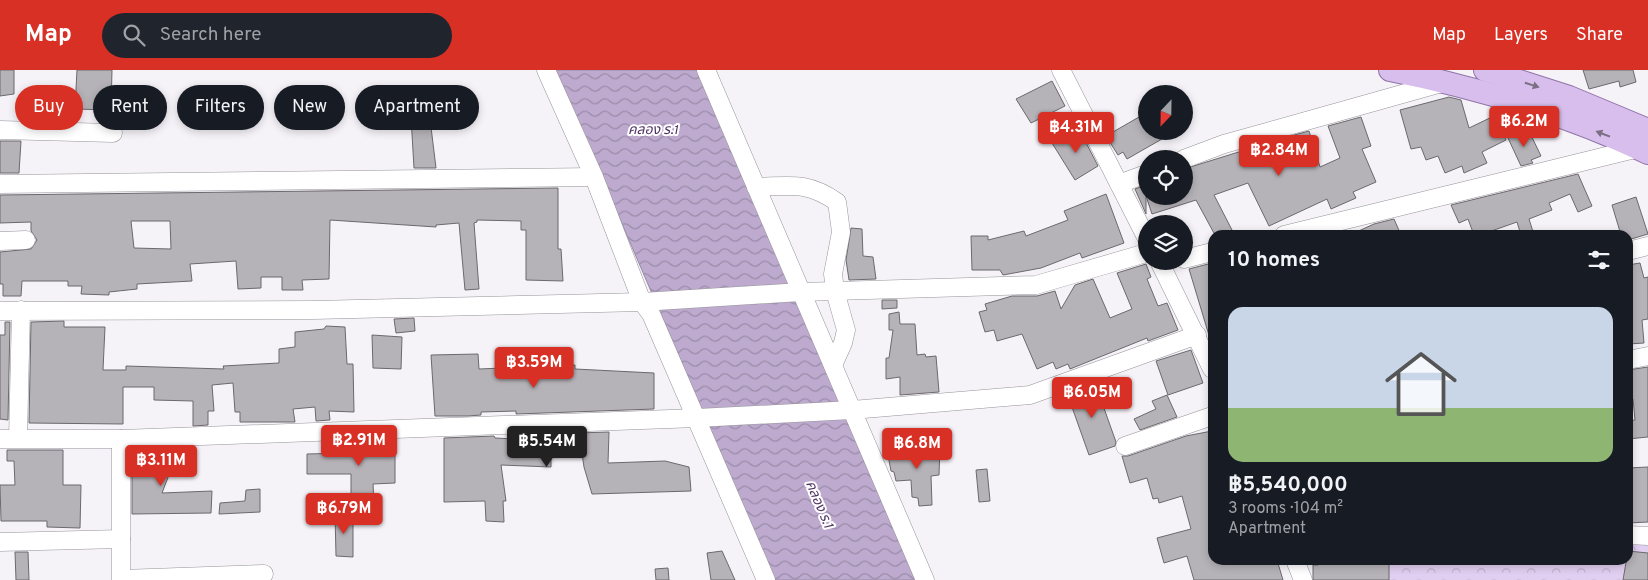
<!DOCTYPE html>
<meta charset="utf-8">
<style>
body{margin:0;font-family:Overpass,"Noto Sans Thai",sans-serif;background:#20242c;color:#f1f3f6;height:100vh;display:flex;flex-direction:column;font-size:19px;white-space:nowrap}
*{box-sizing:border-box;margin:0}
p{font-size:16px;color:#9ea1a6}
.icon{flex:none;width:28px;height:28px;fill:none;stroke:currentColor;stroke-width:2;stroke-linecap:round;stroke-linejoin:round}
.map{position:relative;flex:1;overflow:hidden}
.side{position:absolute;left:1208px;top:160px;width:425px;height:335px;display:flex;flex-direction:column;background:#171b24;border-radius:15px;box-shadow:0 2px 8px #0003}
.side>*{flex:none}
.hud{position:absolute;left:15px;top:15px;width:475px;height:45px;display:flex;gap:10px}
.needle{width:32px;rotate:202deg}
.tools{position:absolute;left:1138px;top:15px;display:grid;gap:10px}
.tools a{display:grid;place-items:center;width:55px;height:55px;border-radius:50%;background:#171b24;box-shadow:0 2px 8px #0003;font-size:25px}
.price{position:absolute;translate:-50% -42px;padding:0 11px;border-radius:5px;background:#d93025;color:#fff;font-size:16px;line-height:32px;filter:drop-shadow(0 1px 2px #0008)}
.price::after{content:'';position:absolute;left:50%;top:30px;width:15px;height:11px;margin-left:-8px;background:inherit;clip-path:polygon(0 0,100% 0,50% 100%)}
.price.active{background:#222;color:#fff}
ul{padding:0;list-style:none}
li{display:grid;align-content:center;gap:10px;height:265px;padding:0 20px}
li span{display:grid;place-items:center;height:155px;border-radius:15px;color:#555}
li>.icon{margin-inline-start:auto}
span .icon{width:90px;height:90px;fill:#fffc;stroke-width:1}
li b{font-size:21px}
h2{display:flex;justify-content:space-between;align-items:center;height:60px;padding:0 20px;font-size:21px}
.pill{padding:0 18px;border-radius:22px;background:#171b24;box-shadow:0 2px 8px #0003;font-size:18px;line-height:45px}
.pill.active{background:#d93025;color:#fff}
header{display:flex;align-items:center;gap:30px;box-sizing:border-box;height:70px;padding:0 25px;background:#d93025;color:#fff}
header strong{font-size:24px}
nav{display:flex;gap:28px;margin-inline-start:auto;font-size:18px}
.search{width:350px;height:45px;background:#20242c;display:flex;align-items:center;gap:12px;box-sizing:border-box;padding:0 18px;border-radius:28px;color:#9ea1a6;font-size:19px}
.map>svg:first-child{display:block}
.forest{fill:url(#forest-crowns)}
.water{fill:url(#water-waves);stroke:#9789a3}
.building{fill:#b6b3b8;stroke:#6b696e;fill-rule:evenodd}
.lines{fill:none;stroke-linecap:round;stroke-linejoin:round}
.minor-casing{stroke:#969499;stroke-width:19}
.major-casing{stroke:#9074a7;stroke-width:24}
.minor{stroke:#fff;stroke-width:18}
.major{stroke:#d7beec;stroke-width:22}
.oneway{fill:#7b6f84}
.labels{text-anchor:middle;stroke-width:4;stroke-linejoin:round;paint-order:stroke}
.water-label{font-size:14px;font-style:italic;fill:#4f3464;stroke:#fff}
</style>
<header>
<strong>Map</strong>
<div class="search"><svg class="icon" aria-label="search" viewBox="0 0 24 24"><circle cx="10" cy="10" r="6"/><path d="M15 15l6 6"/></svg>Search here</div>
<nav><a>Map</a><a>Layers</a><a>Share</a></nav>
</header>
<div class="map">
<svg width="1648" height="510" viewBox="0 0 1648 510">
<defs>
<pattern id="forest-crowns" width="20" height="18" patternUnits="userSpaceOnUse" patternTransform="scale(1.25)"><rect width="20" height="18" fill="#e1cff1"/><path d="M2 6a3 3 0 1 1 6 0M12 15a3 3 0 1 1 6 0" fill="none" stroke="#c2b3d0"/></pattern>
<pattern id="water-waves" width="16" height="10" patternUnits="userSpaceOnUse" patternTransform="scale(1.25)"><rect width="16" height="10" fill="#bdaace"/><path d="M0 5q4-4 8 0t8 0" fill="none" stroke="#9b8ca9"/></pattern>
</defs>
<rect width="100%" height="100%" fill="#f5f2f8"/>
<path class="forest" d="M1628,471l20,1v38h-261l-3,-20h244z"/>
<path class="water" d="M556,0h149l217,510h-147z"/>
<g class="building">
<path d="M0,0h14v24l-14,2z"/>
<path d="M77,0h35l-1,40 -36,-1z"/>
<path d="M1583,0h50l3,12 -16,5 -1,-6 -30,8z"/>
<path d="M1052,11l13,25 -34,17 -15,-24z"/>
<path d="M1449,27l12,3 8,28 25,-12 12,24 -24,12 5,11 -23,10 -2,-7 -17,7 -7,-17 -12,4 -5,-13 -10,2 -11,-39z"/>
<path d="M1146,43v18h30l-49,28 -4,-7 -5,3 -12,-19z"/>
<path d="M411,47l19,2 6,49h-22z"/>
<path d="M1361,47l10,29 -9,3 14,33 -23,10 3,6 -25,11 -4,-10 -58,27 -21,-43 -34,12 18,35 -9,5h-8l-19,-35 -44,14 -6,-18h38v-27l103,-32 22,-6 11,36 20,-9 -12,-32z"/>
<path d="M1078,57l20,39 -23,14 -23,-37z"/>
<path d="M1528,59l13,27 -10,4 2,3 -12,3 -13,-28z"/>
<path d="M0,71h21l-2,32h-19z"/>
<path d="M1578,104l14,32 -14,6 -8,-18 -21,9 3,7 -23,9 5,16h-13l-4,-13 -37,13h-6l-6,-16 -9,4 -8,-18z"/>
<path d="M1146,115v29l-11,-25z"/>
<path d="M558,118v61h3l2,32 -37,-1v-50h-5v-9l-44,-1v2l-3,1 5,66 -14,1 -6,-67 -23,2v2l-106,-7 -1,59 -27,1 1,10h-21v-13h-21v11l-23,1 -2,-28 -46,3 2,17 -55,3v5l-28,3v3l-28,-1 1,-8h-14v-5h-46l-1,15h-18v-12h-3v-32l31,-3 6,-9 -6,-9v-9l-31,1v-28zM131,151h39l1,28 -37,-1z"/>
<path d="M1106,124l18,49 -42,15 -2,-5 -39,15 -38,7 -3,-5h-28l-1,-34h17v4l36,-9 2,5 42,-16 -4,-9z"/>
<path d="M1636,127l12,37 -20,6v-5h-7l-9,-30z"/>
<path d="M1394,149l7,16h-51l24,-11z"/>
<path d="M851,158l11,1 1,27 10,1 3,22 -27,1 -3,-20z"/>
<path d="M1212,193v79h-1l-22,-73z"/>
<path d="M1640,193l4,15 4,-1v42l-6,1 2,23 -16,1v-38h3l-3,-15v-26z"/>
<path d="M1146,194l5,13 -4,2 11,27 9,-3 11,27 -30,11 -1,-3 -77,31 -2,-5 -12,5 -3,-7 -16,7 -15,-35 -25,7 -3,-11 -9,2 -6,-20 8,-2 -2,-6 27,-8h25l18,-5 6,18 14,-24 18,-6 17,39 22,-9 -15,-36z"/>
<path d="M882,230h15v8l-15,1z"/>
<path d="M899,242l1,12h15l2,31 8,-1 1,3 10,-1 3,36 -39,3v-18l-14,2v-21h3l4,-28h-4v-16z"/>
<path d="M414,248l1,13 -19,2 -2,-14z"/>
<path d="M64,251v6h41l-2,43h23v-4l98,3 -1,-3 56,-3v-14l16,-2v-15l29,-3 2,-3 19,1 2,37h6l1,48 -25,-1 1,9 -14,1 -1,-14 -22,2 2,13h-55v-10h-5l-2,-29 -21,2 2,26h-6v14l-15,1v-25l-39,-1v-13h-31v37l-94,-1 2,-101z"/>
<path d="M5,252h5l-2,98 -8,-1v-84h5z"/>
<path d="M372,265l30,2 -1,32 -28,-1z"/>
<path d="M1191,280l12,33 -35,12 -12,-34z"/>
<path d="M478,284l1,15 96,-4v4l79,4v36l-138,5v-3l-35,1v3l-13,1h-33l-4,-61z"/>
<path d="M1648,297v70l-20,2v-18l7,-1 -2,-21 -5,1v-30z"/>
<path d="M1095,313l21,59 -1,4 -26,9 -22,-62z"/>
<path d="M1167,325l10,22 -37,13 -6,-11 22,-10 -4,-8z"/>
<path d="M1212,361v129h19l1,4 15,-4h30l6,20h-89l-7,-24 -23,7 -7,-25 34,-9 -9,-33 -23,7 -1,-5 -5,1 -6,-21 -17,5 -8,-27h6l58,-20z"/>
<path d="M609,362l-1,31 57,-2 24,6 2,24 -99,3 -8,-27 -3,-20h-30v20l-50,-2 5,36h-3l1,21 -18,-1 -1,-20 -41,1v-64l50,-2 1,2 19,1v-4z"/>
<path d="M395,370v43l-22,1 1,19h-23v-29h-44v-20l41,-1v-12z"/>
<path d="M940,376l-1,29 -8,1 1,29 -13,1 -1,-8 -6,-1 -1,-17 -15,1 -2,-9 -3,-1 -4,-21z"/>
<path d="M169,378l3,19 -10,26 50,-2 -1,22 -79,1v-65z"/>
<path d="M7,380h56v35h18l-1,43 -33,-1v-6h-46l-1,-36h15l-1,-24h-7z"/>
<path d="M1648,397v55l-20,1v-55z"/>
<path d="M987,399l3,32 -11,1 -3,-32z"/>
<path d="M260,419v23l-41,2 1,-11 25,-2 1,-11z"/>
<path d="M335,443l18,1v43l-17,-1z"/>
<path d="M722,481l13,29h-24l-4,-27z"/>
<path d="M1628,481l20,2v27h-25z"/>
<path d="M15,482h13l1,28h-13z"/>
<path d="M1318,490h61l1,3h9v17h-76v-15h5z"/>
<path d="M668,498l1,12h-13l-1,-11z"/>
</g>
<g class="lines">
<defs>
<g id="minor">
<path d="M546,0l48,107 48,125 9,12 115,266"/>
<path d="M706,0l219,510"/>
<path d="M1061,0l85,167"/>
<path d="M0,60l113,3"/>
<path d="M1184,89l40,-15 221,-62"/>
<path d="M0,114l594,-7"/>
<path d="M1119,114l27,-10"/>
<path d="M756,117c35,-1 51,-6 81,15l4,30 -8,42 2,17 11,39 -3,13 -10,22"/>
<path d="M1284,165l355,-87"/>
<path d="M0,171l26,-1"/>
<path d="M1628,181l20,-5"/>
<path d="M1184,189l28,-7"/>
<path d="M1159,191l53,108"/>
<path d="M0,241l314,-1 328,-8 159,-10 235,-7 110,-32"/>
<path d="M1628,290l20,-4"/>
<path d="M18,368l3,-128"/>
<path d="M0,369h121l576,-21 155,-8 178,-15 167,-60"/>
<path d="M121,369v141"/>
<path d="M1125,376l87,-30"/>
<path d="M1628,465l20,1"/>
<path d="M0,472l121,-3"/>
<path d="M1295,490l8,20"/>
<path d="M122,509l142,-5"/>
</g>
<g id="major">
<path d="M1390,0c85,17 180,45 258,83"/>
<path d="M1485,0l84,27 79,33"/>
</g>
</defs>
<use href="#minor" class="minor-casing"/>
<use href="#major" class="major-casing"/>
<use href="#minor" class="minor"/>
<use href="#major" class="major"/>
</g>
<defs><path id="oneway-solid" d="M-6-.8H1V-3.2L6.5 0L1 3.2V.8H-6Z" transform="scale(1.25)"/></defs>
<g class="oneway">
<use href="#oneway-solid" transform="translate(1532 15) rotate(18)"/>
<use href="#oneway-solid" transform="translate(1603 64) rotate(-159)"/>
</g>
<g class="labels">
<g class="water-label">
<text x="653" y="64">คลอง ร.1</text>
<text transform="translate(820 434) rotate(67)" y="5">คลอง ร.1</text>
</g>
</g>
</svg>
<div class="tools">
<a><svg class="needle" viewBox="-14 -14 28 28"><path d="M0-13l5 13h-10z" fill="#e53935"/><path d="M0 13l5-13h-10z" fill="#9ea1a6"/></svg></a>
<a><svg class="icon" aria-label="locate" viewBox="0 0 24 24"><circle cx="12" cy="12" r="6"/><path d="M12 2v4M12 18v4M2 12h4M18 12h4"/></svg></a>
<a><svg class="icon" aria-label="layers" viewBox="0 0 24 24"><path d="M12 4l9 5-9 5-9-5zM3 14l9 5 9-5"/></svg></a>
</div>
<b class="price" style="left:1524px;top:78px">฿6.2M</b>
<b class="price" style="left:1076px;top:84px">฿4.31M</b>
<b class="price" style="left:1279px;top:107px">฿2.84M</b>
<b class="price" style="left:534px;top:319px">฿3.59M</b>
<b class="price" style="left:1092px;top:349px">฿6.05M</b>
<b class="price" style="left:359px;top:397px">฿2.91M</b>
<b class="price active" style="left:547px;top:398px">฿5.54M</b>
<b class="price" style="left:917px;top:400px">฿6.8M</b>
<b class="price" style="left:161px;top:417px">฿3.11M</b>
<b class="price" style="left:344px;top:465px">฿6.79M</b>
<div class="hud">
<a class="pill active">Buy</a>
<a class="pill">Rent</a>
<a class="pill">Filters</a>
<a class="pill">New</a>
<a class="pill">Apartment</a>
</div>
<section class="side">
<h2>10 homes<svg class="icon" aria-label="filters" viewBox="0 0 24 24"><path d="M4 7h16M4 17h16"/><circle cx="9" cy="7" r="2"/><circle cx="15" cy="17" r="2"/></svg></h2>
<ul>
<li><span style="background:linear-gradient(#c9d6e8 65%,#8fb573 0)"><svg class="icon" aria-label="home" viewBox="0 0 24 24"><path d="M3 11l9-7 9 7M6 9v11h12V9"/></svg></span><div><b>฿5,540,000</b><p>3 rooms · 104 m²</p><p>Apartment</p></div></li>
</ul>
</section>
</div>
